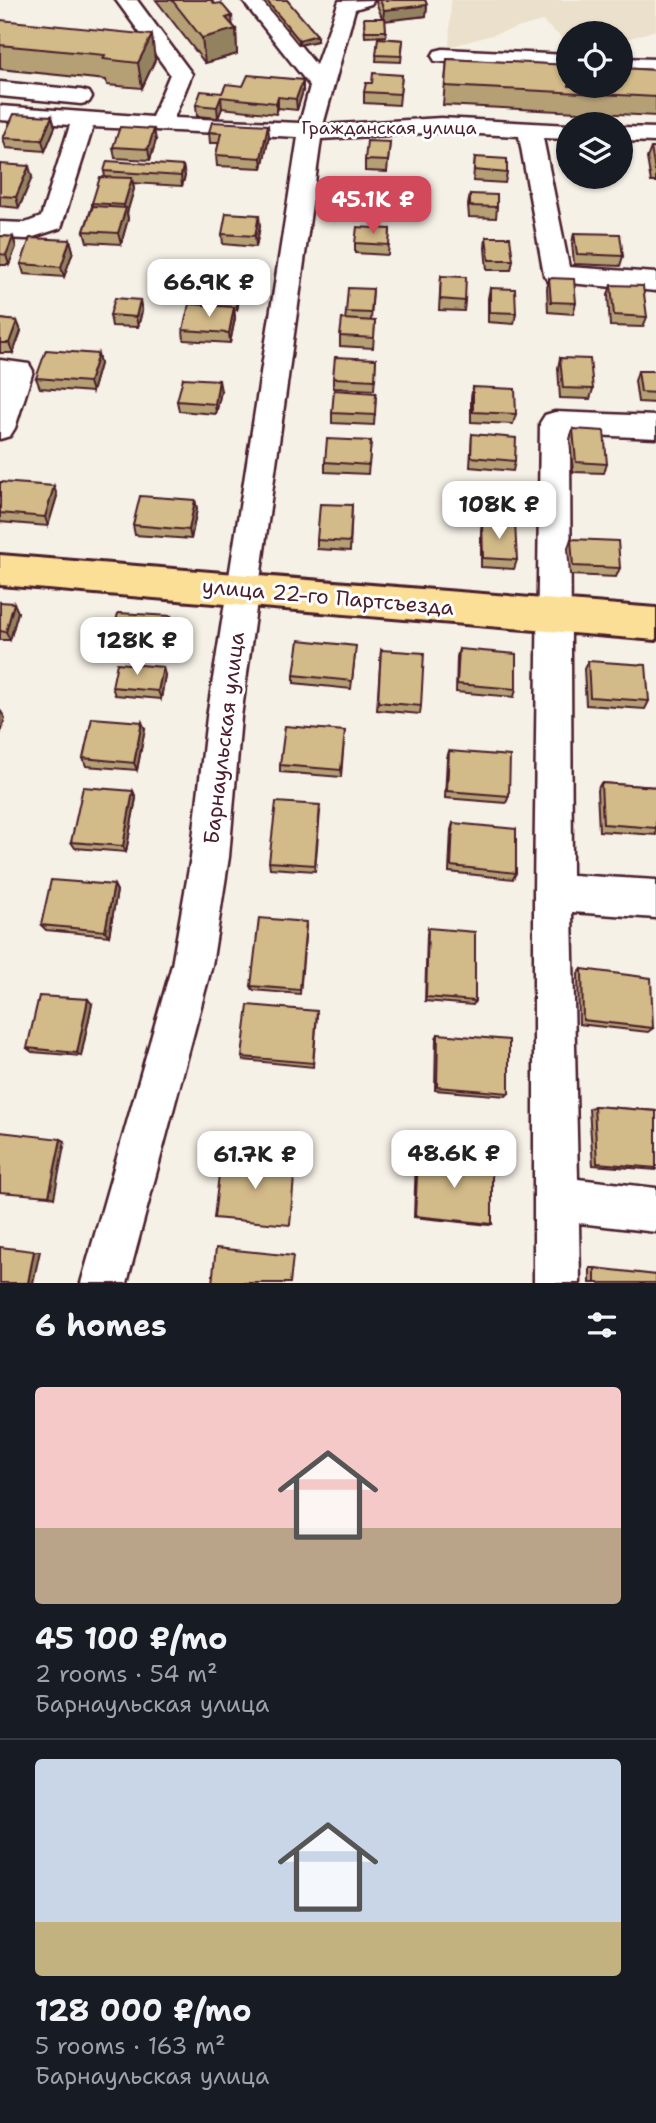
<!DOCTYPE html>
<meta charset="utf-8">
<style>
body{margin:0;font-family:"Shantell Sans",sans-serif;background:#242831;color:#f1f3f6;height:100vh;display:flex;flex-direction:column;font-size:26px;white-space:nowrap}
*{box-sizing:border-box;margin:0}
p{font-size:23px;color:#9ea1a6}
.icon{flex:none;width:38px;height:38px;fill:none;stroke:currentColor;stroke-width:2;stroke-linecap:round;stroke-linejoin:round}
.map{position:relative;height:1283px;overflow:hidden}
.side{display:flex;flex-direction:column;background:#171b24;flex:1}
.side>*{flex:none}
.buttons{position:absolute;left:556px;top:21px;display:grid;gap:14px}
.buttons a{display:grid;place-items:center;width:77px;height:77px;border-radius:50%;background:#171b24;box-shadow:0 2px 5px #0004;font-size:35px}
.price{position:absolute;translate:-50% -60px;padding:0 16px;border-radius:14px;background:#fff;color:#222;font-size:23px;line-height:46px;filter:drop-shadow(0 2px 4px #0008)}
.price::after{content:'';position:absolute;left:50%;top:42px;width:21px;height:16px;margin-left:-10px;background:inherit;clip-path:polygon(0 0,100% 0,50% 100%)}
.price.selected{background:#d1495b;color:#fff}
ul{padding:0;list-style:none}
li{display:grid;align-content:center;gap:14px;height:371px;padding:0 35px}
li+li{border-top:2px solid #363941}
li span{display:grid;place-items:center;height:217px;border-radius:7px;color:#555}
li>.icon{margin-inline-start:auto}
span .icon{width:126px;height:126px;fill:#fffc;stroke-width:1}
li b{font-size:30px}
h2{display:flex;justify-content:space-between;align-items:center;height:84px;padding:0 35px;font-size:30px}
.map>svg:first-child{display:block}
.built{fill:#ebe0cb}
.lines{fill:none;stroke-linecap:round;stroke-linejoin:round}
.minor-casing{stroke:#4a1f2b;stroke-width:5}
.major-casing{stroke:#4a1f2b;stroke-width:6}
.minor{fill:#fff;fill-rule:evenodd}
.major{fill:#fbdf96;fill-rule:evenodd}
.wall{fill:#b5a076;stroke:#4a1f2b;stroke-width:2}
.shaded-wall{fill:#938260;stroke:#4a1f2b;stroke-width:2}
.building{fill:#d2ba89;stroke:#4a1f2b;stroke-width:2}
.labels{text-anchor:middle;stroke-width:6;stroke-linejoin:round;paint-order:stroke}
.far-street-label{font-size:18px;fill:#4a1f2b;stroke:#fff}
.street-label{font-size:21px;fill:#4a1f2b;stroke:#fff}
</style>
<div class="map">
<svg width="656" height="1283" viewBox="0 0 656 1283">
<rect width="100%" height="100%" fill="#f6f1e7"/>
<filter id="ink" filterUnits="userSpaceOnUse"><feTurbulence type="fractalNoise" baseFrequency=".0143" numOctaves="2"/><feDisplacementMap in="SourceGraphic" scale="14" xChannelSelector="R" yChannelSelector="G"/><feConvolveMatrix kernelMatrix="1 2 1 2 8 2 1 2 1" color-interpolation-filters="sRGB"/></filter>
<g filter="url(#ink)">
<path class="built" d="M451,0h205v30l-35,11v-8h-52v11l-27,-23 -93,26z"/>
<g class="lines">
<defs>
<g id="minor">
<path d="M116,0h21l55,74 -18,44 126,5 10,-37 -68,-86h21l53,65 23,-64 35,-1 -3,4 -16,5 -32,116 118,-7 128,7v14l-26,-1 26,129 87,6v18l-108,-10 -4,-6 -25,-139 -78,-4 -120,7 -80,578 -12,140 -17,108 -85,318h-46l91,-318 19,-108 16,-140 91,-580 -205,-10 -32,101 -34,11 -27,-1v-16l25,1 16,-6 29,-92 -70,-5v-14l152,11 18,-43z"/>
<path d="M443,49l126,6v14l-134,-8 -3,-5 3,-5z"/>
<path d="M621,58l35,1v14l-35,-1z"/>
<path d="M0,82l81,8 8,2 3,5 -3,5 -8,2 -81,-8z"/>
<path d="M621,127l35,1v14l-35,-1z"/>
<path d="M0,360l29,4 4,7 -18,57 -5,8 -10,3z"/>
<path d="M555,412l101,4v22l-86,-4 2,441 84,5v38l-84,-6 6,267 78,9v44l-77,-9 1,60h-46v-391l6,-469 5,-8z"/>
</g>
<path id="major" d="M0,555l656,53v32l-656,-55z"/>
</defs>
<use href="#minor" class="minor-casing"/>
<use href="#major" class="major-casing"/>
<use href="#minor" class="minor"/>
<use href="#major" class="major"/>
</g>
<g class="wall">
<path d="M156,0h55l25,29 1,25 -32,9z"/>
<path d="M262,0h25l30,41 -18,4z"/>
<path d="M376,0h49l2,5 -1,11 -41,4 1,16 -21,1 -1,-13 18,-6 -6,-16z"/>
<path d="M0,20l155,40 -13,28 -35,-3 -1,-5 -106,-11z"/>
<path d="M378,38l25,2 -2,22 -25,-1z"/>
<path d="M447,59l209,11v46l-213,-11z"/>
<path d="M402,75l-3,30 -35,-2v-11l8,-9z"/>
<path d="M303,91l-6,19 -19,-2 -2,6 -54,-6 -4,10 -21,-2 -1,-11 26,-12z"/>
<path d="M55,127l-10,24 -39,-3 -3,-10z"/>
<path d="M209,132l60,4 -7,32 -45,-2 -1,-11 3,-12h-9z"/>
<path d="M156,140l-6,20 -35,-2 -2,-11z"/>
<path d="M390,142l-3,30 -22,-1v-11z"/>
<path d="M651,148h5v34h-5l-4,-24z"/>
<path d="M475,157l32,16 -2,10 -32,-2z"/>
<path d="M0,164l32,13 -13,31 -19,-2z"/>
<path d="M183,166l2,10 -3,10 -49,-3 1,6 -7,24 1,6 -7,25 -34,-2 -3,-11 8,-25v-3l13,-26 -1,-6z"/>
<path d="M396,186l-2,25 -32,-2v-10z"/>
<path d="M470,194l27,13 -1,11 -27,-1 -1,-12z"/>
<path d="M260,226l-4,21 -33,-3 -1,-10z"/>
<path d="M390,229l-2,26 -33,-2v-10z"/>
<path d="M574,233l49,23 -3,10 -46,-2 -2,-21z"/>
<path d="M0,236l13,1 3,10 -7,18h-9z"/>
<path d="M486,237l27,23 -2,10h-24l-2,-22z"/>
<path d="M70,240l3,11 -9,26 -40,-3 -3,-10z"/>
<path d="M242,270l1,11 -6,29h-3l1,8 -5,25 -46,-3 -1,-10 29,-24 -1,-8z"/>
<path d="M441,276l24,25 -1,10 -25,-1z"/>
<path d="M549,278l27,25 -3,11 -25,-2 -1,-24z"/>
<path d="M611,285l36,32 -4,10 -33,-1 -2,-31z"/>
<path d="M490,288l26,25 -2,11 -26,-2v-24z"/>
<path d="M373,289l-2,32h4l-2,27 -33,-2v-10l5,-16 1,-8z"/>
<path d="M142,311l-4,16 -26,-1 -2,-11z"/>
<path d="M0,319l17,2 4,10 -8,22h-13z"/>
<path d="M98,354l2,10 -8,28 -52,-4 -4,-10z"/>
<path d="M560,358l33,31 -3,10 -30,-1 -2,-30z"/>
<path d="M376,359l-2,31 -41,-2v-10z"/>
<path d="M638,371h18v32l-18,-1 -3,-21z"/>
<path d="M473,387l43,27 -3,10 -42,-2v-25z"/>
<path d="M221,391l-5,23 -37,-3 -2,-10z"/>
<path d="M376,393l-2,32 -42,-2v-10z"/>
<path d="M573,429l34,35 -3,9 -31,-1 -3,-33z"/>
<path d="M472,434l43,27 -2,10 -43,-4z"/>
<path d="M371,441l-3,33 -43,-2v-10z"/>
<path d="M0,482l57,14 -9,30 -48,-4z"/>
<path d="M195,500l2,9 -6,30 -56,-4 -2,-10z"/>
<path d="M352,505l-2,46 -33,-2v-9z"/>
<path d="M482,521l35,39 -3,9 -33,-2v-37z"/>
<path d="M571,539l49,29 -4,9 -46,-2 -2,-27z"/>
<path d="M0,602l18,10 -8,28h-10z"/>
<path d="M171,616l2,9 -6,30 -53,-4 -3,-8z"/>
<path d="M459,649l57,40 -2,8 -58,-5 1,-35z"/>
<path d="M381,650l40,56 -1,8 -43,-4z"/>
<path d="M355,654l-4,35 -57,-6v-8z"/>
<path d="M588,661l61,40 -4,8 -59,-4 -2,-36z"/>
<path d="M165,675l-4,24 -46,-4 -3,-8z"/>
<path d="M145,729l-8,41 -51,-4 -3,-8z"/>
<path d="M344,739l-3,38 -61,-5v-7z"/>
<path d="M449,751l60,45 -3,7 -61,-5 2,-40z"/>
<path d="M601,783l55,4v48l-57,-4 -2,-41z"/>
<path d="M133,791l3,7 -10,54 -51,-4 -4,-6z"/>
<path d="M320,812l-5,59 -45,-3 -1,-6z"/>
<path d="M453,823l63,50 -3,6 -64,-7 2,-42z"/>
<path d="M114,885l3,6 -8,45 -63,-6 -5,-5z"/>
<path d="M306,927l-6,67 -47,-4 -2,-4z"/>
<path d="M428,928l47,73 -2,4 -48,-4 2,-67z"/>
<path d="M582,969l71,59 -5,4 -69,-8 -1,-50z"/>
<path d="M92,1004l-11,52 -49,-4 -5,-4z"/>
<path d="M317,1015l-4,52 -70,-7 -1,-3z"/>
<path d="M438,1034l71,59 -3,3 -71,-6 1,-52z"/>
<path d="M594,1106l62,5v59l-63,-5 -4,-56z"/>
<path d="M418,1157l74,67 -3,1 -75,-8 2,-59z"/>
<path d="M590,1268h5l61,15h-66z"/>
</g>
<g class="shaded-wall">
<path d="M427,5l-1,11 -43,5 1,-11z"/>
<path d="M232,16l1,14 3,-1 1,25 -32,9 -3,-25 24,-20z"/>
<path d="M152,35l3,25 -13,28 -4,-25z"/>
<path d="M317,35v6l-18,4v-5z"/>
<path d="M303,80v11l-6,19 -1,-11z"/>
<path d="M221,97l1,11 -4,10 -1,-11z"/>
<path d="M278,97v11l-2,6v-11z"/>
<path d="M52,116l3,11 -10,24 -3,-11z"/>
<path d="M268,125l1,11 -7,32 -1,-10z"/>
<path d="M154,129l2,11 -6,20 -2,-11z"/>
<path d="M29,166l3,11 -13,31 -3,-11z"/>
<path d="M183,166l2,10 -3,10 -1,-10z"/>
<path d="M132,178l2,11 -7,24 1,6 -7,25 -3,-11 7,-22 -1,-6z"/>
<path d="M259,215l1,11 -4,21 -1,-11z"/>
<path d="M13,237l3,10 -7,18 -3,-10z"/>
<path d="M70,240l3,11 -9,26 -3,-10z"/>
<path d="M242,270l1,11 -6,29 -1,-11z"/>
<path d="M140,300l2,11 -4,16 -2,-10z"/>
<path d="M234,307l1,11 -5,25 -1,-10z"/>
<path d="M17,321l4,10 -8,22 -4,-10z"/>
<path d="M98,354l2,10 -8,28 -3,-10z"/>
<path d="M219,380l2,11 -5,23 -1,-10z"/>
<path d="M54,486l3,10 -9,30 -3,-9z"/>
<path d="M195,500l2,9 -6,30 -2,-9z"/>
<path d="M14,603l4,9 -8,28 -4,-8z"/>
<path d="M171,616l2,9 -6,30 -3,-8z"/>
<path d="M163,667l2,8 -4,24 -3,-8z"/>
<path d="M0,710l5,8 -5,17z"/>
<path d="M142,722l3,7 -8,41 -3,-7z"/>
<path d="M133,791l3,7 -10,54 -3,-6z"/>
<path d="M114,885l3,6 -8,45 -4,-5z"/>
<path d="M88,999l4,5 -11,52 -4,-3z"/>
<path d="M61,1139l4,2 -11,57 -5,-2z"/>
<path d="M34,1251h6l-7,32h-5z"/>
</g>
<g class="building">
<path d="M172,0h39l4,4 6,-1 11,13 -6,2 10,11 -34,9z"/>
<path d="M266,0h21l30,35 -18,5z"/>
<path d="M380,0h45l2,5 -43,5z"/>
<path d="M364,18h21l1,13h-21z"/>
<path d="M0,20l152,15 -14,28 -35,-4 2,-4 -105,-10z"/>
<path d="M378,38l25,2 -2,16 -25,-1z"/>
<path d="M447,59l122,6v21h52v-18l35,2v27l-211,-11z"/>
<path d="M373,73l29,2 -2,19 -36,-2 2,-9h6z"/>
<path d="M248,75l55,5 -7,19 -18,-2 -2,6 -55,-6 -4,10 -21,-2 5,-14 21,2 4,-9 17,2z"/>
<path d="M14,114l38,2 -10,24 -39,-2z"/>
<path d="M212,122l56,3 -7,33 -45,-3 5,-22 -12,-1z"/>
<path d="M120,127l34,2 -6,20 -35,-2z"/>
<path d="M367,141l23,1 -2,19 -23,-1z"/>
<path d="M651,148h5v23h-1z"/>
<path d="M475,157l32,2v14l-33,-3z"/>
<path d="M107,161l76,5 -2,10 -77,-5z"/>
<path d="M0,164l29,2 -13,31 -16,-1z"/>
<path d="M100,177l32,1 -8,27 -32,-2z"/>
<path d="M364,184l32,2 -1,15 -33,-2z"/>
<path d="M470,194l27,1v12l-27,-1z"/>
<path d="M93,206l33,2 -8,25 -34,-2z"/>
<path d="M226,213l33,2 -4,21 -33,-2z"/>
<path d="M357,227l33,2 -1,16 -34,-2z"/>
<path d="M574,233l46,1 3,22 -46,-2z"/>
<path d="M0,236l13,1 -7,18 -6,-1z"/>
<path d="M486,237h24l3,23h-24z"/>
<path d="M30,238l40,2 -9,27 -40,-3z"/>
<path d="M217,269l25,1 -6,29 -25,-1z"/>
<path d="M441,276l25,1 -1,24 -25,-2z"/>
<path d="M549,278l25,1 2,24 -25,-1z"/>
<path d="M611,285l32,1 4,31 -33,-2z"/>
<path d="M348,288l25,1 -2,24 -25,-1z"/>
<path d="M490,288l25,1 1,24 -26,-1z"/>
<path d="M115,298l25,2 -4,17 -26,-2z"/>
<path d="M189,304l45,3 -5,26 -46,-3z"/>
<path d="M0,319l17,2 -8,22h-9z"/>
<path d="M342,319l33,2 -1,17 -34,-2z"/>
<path d="M46,350l52,4 -9,28 -53,-4z"/>
<path d="M335,357l41,2 -1,21 -42,-2z"/>
<path d="M560,358l30,1 3,30 -30,-1z"/>
<path d="M638,371h18v22l-15,-1z"/>
<path d="M183,378l36,2 -4,24 -38,-3z"/>
<path d="M473,387l42,2 1,25 -43,-2z"/>
<path d="M334,390l42,3 -1,22 -43,-2z"/>
<path d="M573,429l31,2 3,33 -31,-2z"/>
<path d="M472,434l44,4 -1,23 -44,-4z"/>
<path d="M327,439l44,2 -2,24 -44,-3z"/>
<path d="M0,482l54,4 -9,31 -45,-4z"/>
<path d="M140,496l55,4 -6,30 -56,-5z"/>
<path d="M320,504l32,1 -2,37 -33,-2z"/>
<path d="M482,521l33,2 2,37 -34,-2z"/>
<path d="M571,539l47,2 2,27 -47,-2z"/>
<path d="M0,602l14,1 -8,29 -6,-1z"/>
<path d="M118,613l53,3 -7,31 -53,-4z"/>
<path d="M299,640l57,6 -4,35 -58,-6z"/>
<path d="M459,649l57,5v35l-59,-5z"/>
<path d="M381,650l43,3 -3,53 -43,-4z"/>
<path d="M588,661l58,4 3,36 -59,-4z"/>
<path d="M117,663l46,4 -5,24 -46,-4z"/>
<path d="M92,718l50,4 -8,41 -51,-5z"/>
<path d="M285,726l60,5 -4,39 -61,-5z"/>
<path d="M449,751l61,5 -1,40 -62,-5z"/>
<path d="M601,783l55,4v41l-53,-4z"/>
<path d="M83,787l50,4 -10,55 -52,-4z"/>
<path d="M276,802l44,3 -5,60 -46,-3z"/>
<path d="M453,823l63,6v44l-65,-7z"/>
<path d="M51,880l63,5 -9,46 -64,-6z"/>
<path d="M259,918l47,4 -6,68 -49,-4z"/>
<path d="M428,928l47,4v69l-49,-4z"/>
<path d="M582,969l69,9 2,50 -70,-8z"/>
<path d="M39,996l49,3 -11,54 -50,-5z"/>
<path d="M248,1005l69,6 -4,52 -71,-6z"/>
<path d="M438,1034l71,6v53l-72,-6z"/>
<path d="M594,1106l62,5v57l-59,-5z"/>
<path d="M0,1132l61,7 -12,57 -49,-4z"/>
<path d="M221,1157l74,8 -5,60 -76,-7z"/>
<path d="M418,1157l74,6v61l-77,-8z"/>
<path d="M0,1247l34,4 -6,32h-28z"/>
<path d="M216,1248l77,8 -3,27h-78z"/>
<path d="M595,1268l61,7v8h-61z"/>
</g>
</g>
<g class="labels">
<g class="far-street-label">
<text x="389" y="134">Гражданская улица</text>
</g>
<g class="street-label">
<text transform="translate(328 597) rotate(5)" y="7">улица 22-го Партсъезда</text>
<text transform="translate(224 738) rotate(-83)" y="7">Барнаульская улица</text>
</g>
</g>
</svg>
<div class="buttons">
<a><svg class="icon" aria-label="locate" viewBox="0 0 24 24"><circle cx="12" cy="12" r="6"/><path d="M12 2v4M12 18v4M2 12h4M18 12h4"/></svg></a>
<a><svg class="icon" aria-label="layers" viewBox="0 0 24 24"><path d="M12 4l9 5-9 5-9-5zM3 14l9 5 9-5"/></svg></a>
</div>
<b class="price selected" style="left:373px;top:236px">45.1K ₽</b>
<b class="price" style="left:209px;top:319px">66.9K ₽</b>
<b class="price" style="left:499px;top:541px">108K ₽</b>
<b class="price" style="left:137px;top:677px">128K ₽</b>
<b class="price" style="left:454px;top:1190px">48.6K ₽</b>
<b class="price" style="left:255px;top:1191px">61.7K ₽</b>
</div>
<section class="side">
<h2>6 homes<svg class="icon" aria-label="filters" viewBox="0 0 24 24"><path d="M4 7h16M4 17h16"/><circle cx="9" cy="7" r="2"/><circle cx="15" cy="17" r="2"/></svg></h2>
<ul>
<li><span style="background:linear-gradient(#f6c9c9 65%,#b9a48a 0)"><svg class="icon" aria-label="home" viewBox="0 0 24 24"><path d="M3 11l9-7 9 7M6 9v11h12V9"/></svg></span><div><b>45 100 ₽/mo</b><p>2 rooms · 54 m²</p><p>Барнаульская улица</p></div></li>
<li><span style="background:linear-gradient(#c9d6e8 75%,#c2b280 0)"><svg class="icon" aria-label="home" viewBox="0 0 24 24"><path d="M3 11l9-7 9 7M6 9v11h12V9"/></svg></span><div><b>128 000 ₽/mo</b><p>5 rooms · 163 m²</p><p>Барнаульская улица</p></div></li>
</ul>
</section>
